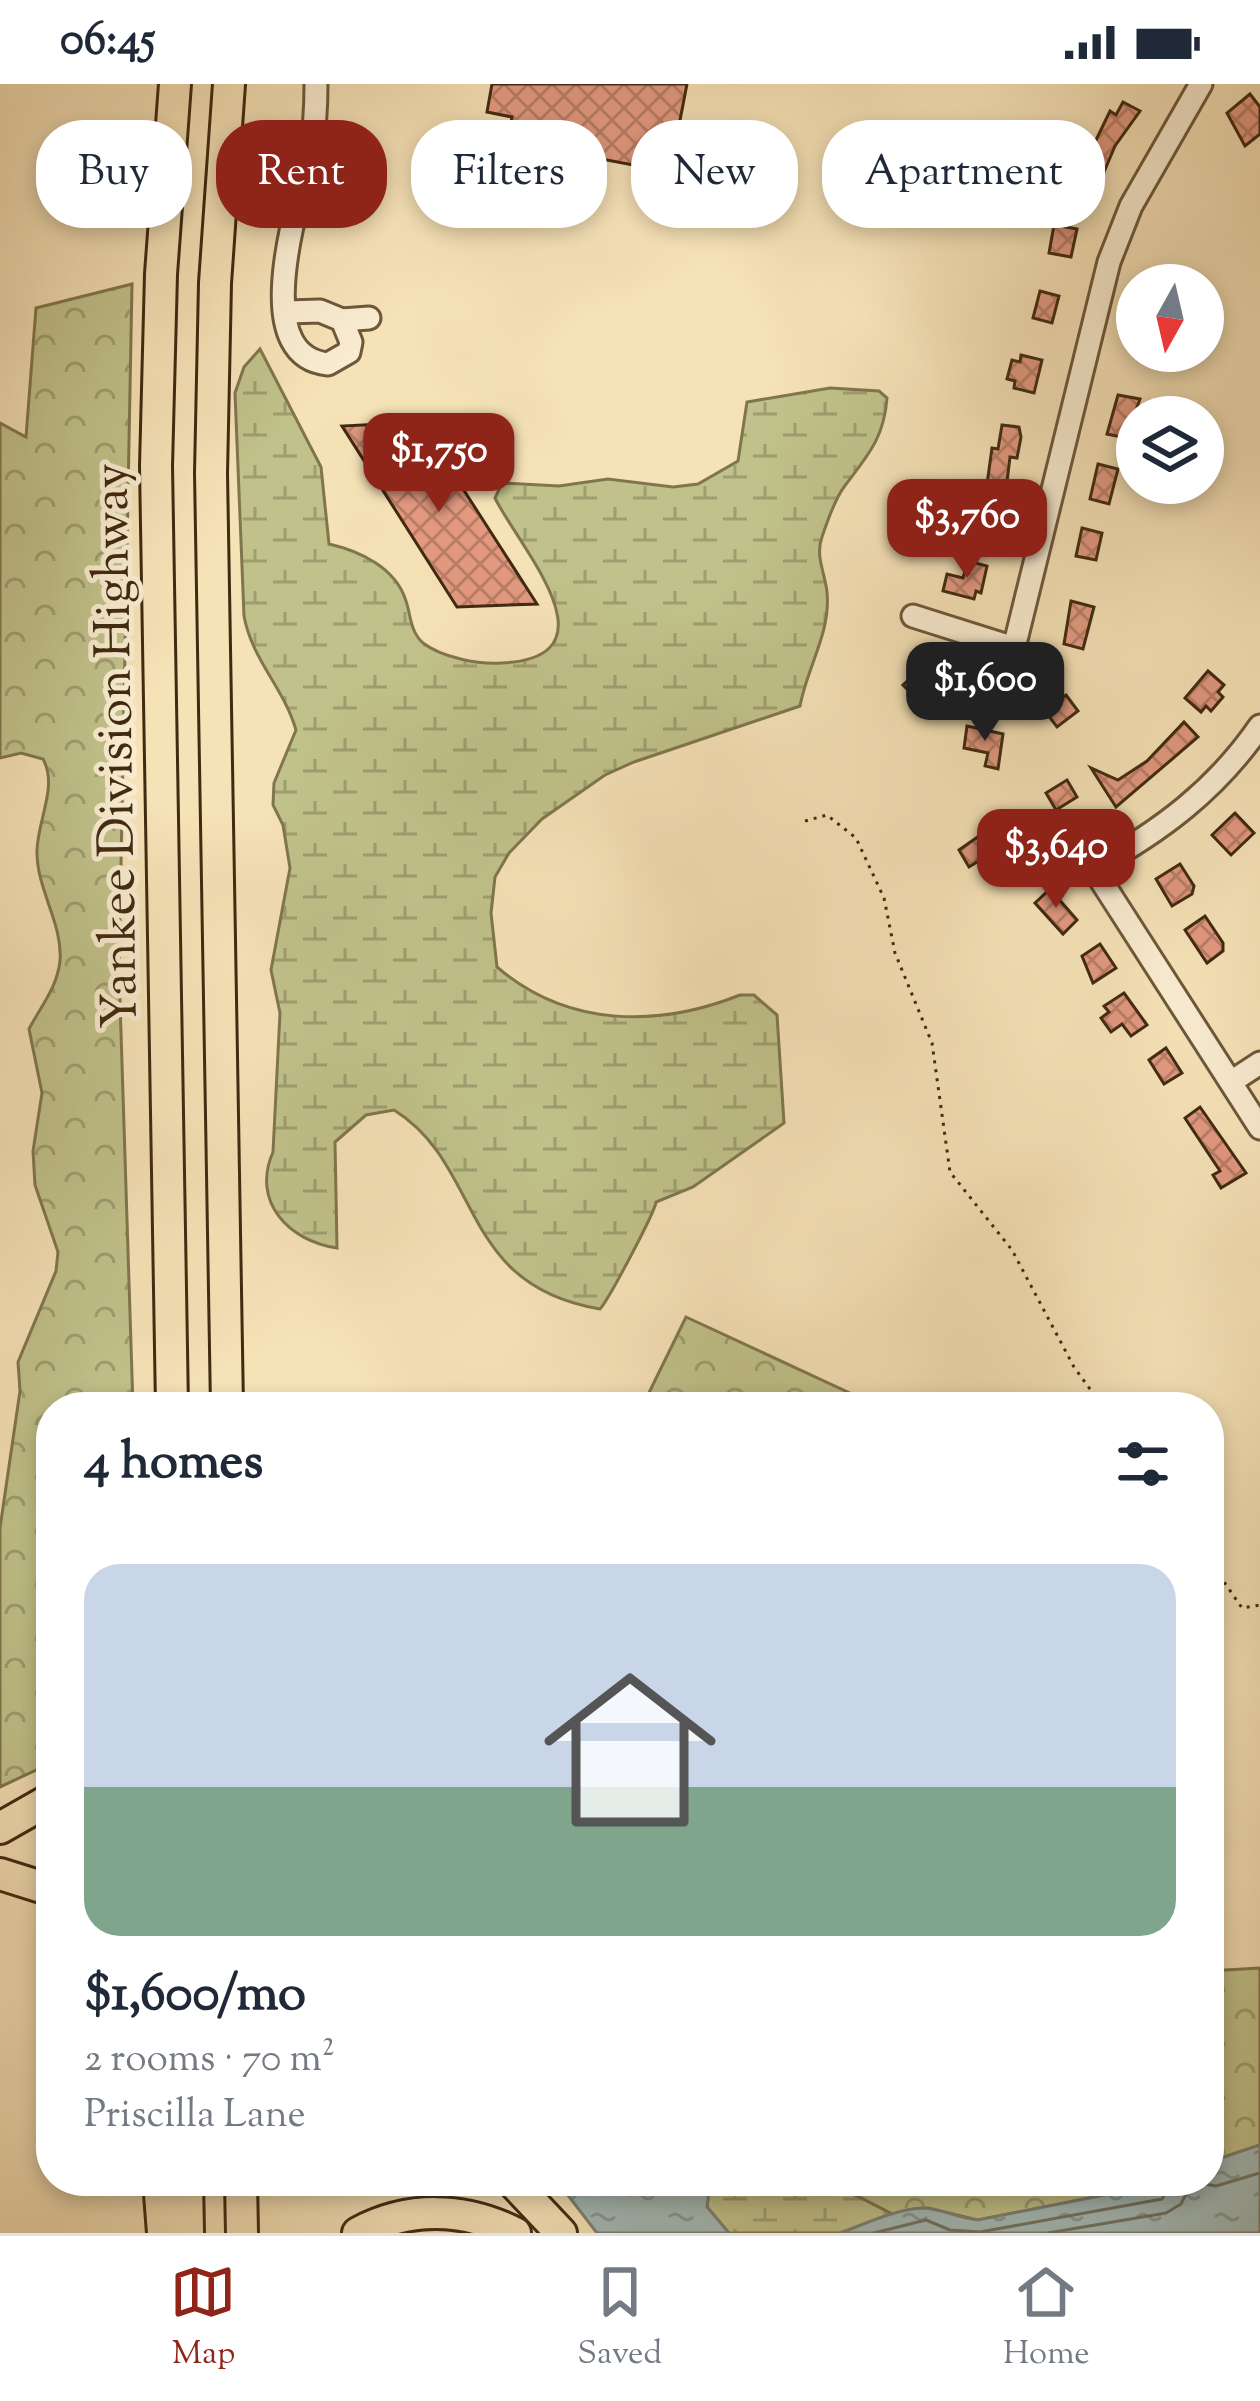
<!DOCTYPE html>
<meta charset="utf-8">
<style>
body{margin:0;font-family:"Sorts Mill Goudy",serif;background:#f2f2f3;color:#1f2937;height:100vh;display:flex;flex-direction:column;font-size:45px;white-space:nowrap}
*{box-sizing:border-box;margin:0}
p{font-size:39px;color:#747a83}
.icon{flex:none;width:66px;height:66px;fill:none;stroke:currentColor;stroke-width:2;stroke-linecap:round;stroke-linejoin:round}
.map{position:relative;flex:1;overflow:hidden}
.details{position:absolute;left:36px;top:1308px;width:1188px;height:804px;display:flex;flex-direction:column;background:#fff;border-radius:48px;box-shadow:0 6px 18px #0003}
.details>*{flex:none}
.banner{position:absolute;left:36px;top:36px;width:1188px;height:108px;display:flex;gap:24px}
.needle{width:78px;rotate:188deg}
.buttons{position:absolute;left:1116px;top:180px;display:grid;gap:24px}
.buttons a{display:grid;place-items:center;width:108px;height:108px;border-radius:50%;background:#fff;box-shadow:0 6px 18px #0003;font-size:60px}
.price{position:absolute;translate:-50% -102px;padding:0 27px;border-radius:24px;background:#8f2418;color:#fff;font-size:39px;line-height:78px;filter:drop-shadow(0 3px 6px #0008)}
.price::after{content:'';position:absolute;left:50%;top:72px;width:36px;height:27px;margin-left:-18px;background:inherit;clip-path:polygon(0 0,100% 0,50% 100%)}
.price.current{background:#222;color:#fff}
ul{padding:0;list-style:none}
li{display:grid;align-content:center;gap:24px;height:636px;padding:0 48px}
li+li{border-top:3px solid #e0e1e3}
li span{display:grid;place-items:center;height:372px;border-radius:36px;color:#555}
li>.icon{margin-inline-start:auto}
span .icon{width:216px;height:216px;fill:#fffc;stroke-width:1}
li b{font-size:51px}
h2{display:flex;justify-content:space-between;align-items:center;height:144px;padding:0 48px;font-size:51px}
.pill{padding:0 42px;border-radius:48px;background:#fff;box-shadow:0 6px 18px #0003;font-size:42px;line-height:108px}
.pill.current{background:#8f2418;color:#fff}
.status{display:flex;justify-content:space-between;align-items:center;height:84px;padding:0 60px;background:#fff;direction:ltr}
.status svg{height:33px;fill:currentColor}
.tabs{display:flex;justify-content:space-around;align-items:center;height:168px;border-top:3px solid #e0e1e3;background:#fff;font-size:33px;color:#747a83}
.tabs a{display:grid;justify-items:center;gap:6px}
.tabs .current{color:#8f2418}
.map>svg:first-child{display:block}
.forest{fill:url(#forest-crowns);stroke:#80764e;stroke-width:3}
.wetland{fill:url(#wetland-marsh);stroke:#80764e;stroke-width:3}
.water{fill:url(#water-ripples);stroke:#7b8175;stroke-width:3}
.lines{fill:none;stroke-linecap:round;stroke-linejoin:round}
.shore{stroke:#717264;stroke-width:3}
.building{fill:url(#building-cross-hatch);stroke:#402a10;stroke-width:3}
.minor-casing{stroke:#6e583a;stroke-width:27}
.highway-casing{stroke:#402a10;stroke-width:36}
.path{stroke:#402a10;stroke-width:3;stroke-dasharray:3 6;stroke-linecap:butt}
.minor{stroke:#f9ecd0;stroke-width:21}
.highway{stroke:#f6e2b7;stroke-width:30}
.labels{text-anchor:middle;stroke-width:10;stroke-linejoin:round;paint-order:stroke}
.street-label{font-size:51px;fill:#402a10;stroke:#f9ecd0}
</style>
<div class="status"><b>06:45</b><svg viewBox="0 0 49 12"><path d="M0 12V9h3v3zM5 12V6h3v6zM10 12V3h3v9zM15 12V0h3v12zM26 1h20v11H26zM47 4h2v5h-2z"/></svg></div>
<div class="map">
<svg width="1260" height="2149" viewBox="0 0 1260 2149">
<defs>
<pattern id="forest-crowns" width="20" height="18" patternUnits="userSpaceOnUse" patternTransform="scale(3)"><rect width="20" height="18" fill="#c1c28b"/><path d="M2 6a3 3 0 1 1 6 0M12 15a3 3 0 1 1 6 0" fill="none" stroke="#9e9e70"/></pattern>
<pattern id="wetland-marsh" width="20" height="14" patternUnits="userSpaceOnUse" patternTransform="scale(3)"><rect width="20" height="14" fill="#c1c28b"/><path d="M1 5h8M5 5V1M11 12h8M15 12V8" fill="none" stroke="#9e9e70"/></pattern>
<pattern id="water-ripples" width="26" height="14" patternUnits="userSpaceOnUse" patternTransform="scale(3)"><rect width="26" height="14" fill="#a2bbb9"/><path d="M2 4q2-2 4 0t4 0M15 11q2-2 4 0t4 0" fill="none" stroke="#859895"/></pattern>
<pattern id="building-cross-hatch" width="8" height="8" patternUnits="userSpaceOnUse" patternTransform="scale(3)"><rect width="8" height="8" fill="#e29980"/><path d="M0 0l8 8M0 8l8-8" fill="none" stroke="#b97d67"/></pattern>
</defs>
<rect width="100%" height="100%" fill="#f6e2b7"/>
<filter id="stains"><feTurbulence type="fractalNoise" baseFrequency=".00167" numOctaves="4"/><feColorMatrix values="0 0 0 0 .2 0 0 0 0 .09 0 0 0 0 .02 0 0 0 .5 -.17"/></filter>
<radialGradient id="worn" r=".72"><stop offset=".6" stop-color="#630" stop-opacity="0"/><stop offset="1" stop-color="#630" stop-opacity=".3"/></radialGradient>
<g class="forest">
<path d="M132,200l-13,686 14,437h-82v356l-51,24v-259l20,-137 -2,-29 38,-91 2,-19 -23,-67 -2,-34 9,-58 -13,-64c12,-23 28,-41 31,-68 3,-38 -24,-72 -23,-111 1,-31 21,-64 6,-91l-22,-6 -21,5v-335l26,14 10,-129z"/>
<path d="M686,1233l194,90h-238z"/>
<path d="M1260,1884v177l-51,17v-191z"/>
<path d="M828,2097h347l-197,39 -50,-12 -34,7z"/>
</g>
<g class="wetland">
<path d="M260,265l61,118 8,77c31,7 67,24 77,57 5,15 4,30 17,42 18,14 56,22 79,20 119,-6 16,-117 -7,-165l7,-15 57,3 49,-7 65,8 25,-3 40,-23 9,-59 83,-14 49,3 8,7c-3,41 -20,58 -43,89 -9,12 -17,35 -22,50 -7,19 3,36 5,55 4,41 -20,75 -27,114l-166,56 -29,13 -63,44 -33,34 -14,24 -4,36 6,54c70,60 160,61 243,28h14l23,20 7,108 -91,64 -37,15c-1,10 -47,97 -56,107 -143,-24 -116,-143 -206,-199l-28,5 -31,27 2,106c-48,-7 -86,-46 -64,-96l7,-139 -9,-43 19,-102 -7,-43 -10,-20 1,-22 22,-53c-12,-42 -44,-70 -52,-114l-9,-223 9,-26z"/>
<path d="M710,2097h118l66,34 -54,18h-111l-22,-26z"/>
</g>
<g class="water">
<path d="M1260,2061v88h-420c25,-9 55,-24 83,-25 17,0 37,11 55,12l197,-39h34v-19z"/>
<path d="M557,2097h153l-3,26 22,26h-132z"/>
</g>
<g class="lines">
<g class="shore">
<path d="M874,2149l52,-13 24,10 30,2 182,-33 11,-18"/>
<path d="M1048,2149l118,-20 15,-9 11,-22 24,4 44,-13"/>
</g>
</g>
<g class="building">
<path d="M492,0h195l-17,88 -163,-31 5,-24 -25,-5z"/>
<path d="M1250,10l10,13v27l-15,12 -18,-33z"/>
<path d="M1123,18l17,9 -25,35 -25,59 -21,-9 41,-85 6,4z"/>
<path d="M1054,141l23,4 -6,28 -22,-4z"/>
<path d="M1040,207l19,5 -7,27 -19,-5z"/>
<path d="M1021,271l21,5 -8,33 -20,-5 1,-7 -8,-2 5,-19 8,2z"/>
<path d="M1118,311l22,4 -14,39 -19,-4z"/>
<path d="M420,338l117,182 -80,3 -115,-181z"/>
<path d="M1002,341l17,2 2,10 -4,21 -7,-1 -9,74 -31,-5 2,-16 11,3 9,-65 6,1z"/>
<path d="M1098,380l20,5 -9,35 -19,-5z"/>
<path d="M1082,444l20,5 -6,27 -20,-4z"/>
<path d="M968,477l19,5 -6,27 -5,-2 -2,8 -31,-8 4,-17 16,4z"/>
<path d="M1071,517l23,6 -11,42 -19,-5z"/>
<path d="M919,586l27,28 -15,15 -28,-28z"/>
<path d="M1208,587l16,14 -6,7 5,5 -12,14 -5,-5 -5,6 -16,-14z"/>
<path d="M1066,611l12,16 -21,16 -12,-16z"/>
<path d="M1184,638l14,15 -82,70 -25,-39 27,12 29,-19z"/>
<path d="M967,642l36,8 -5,35 -13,-3 3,-13 -24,-5z"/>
<path d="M1067,696l10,17 -21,13 -10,-17z"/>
<path d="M1235,729l19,20 -23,22 -19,-20z"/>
<path d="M995,741l11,19 -37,23 -10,-17z"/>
<path d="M1180,780l14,22 -2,8 -20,12 -16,-27z"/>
<path d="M1050,805l27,31 -14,14 -28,-31z"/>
<path d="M1205,832l18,27v8l-16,12 -22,-33z"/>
<path d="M1100,860l16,24 -23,15 -11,-27z"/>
<path d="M1124,909l23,32 -16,11 -9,-12 -11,8 -10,-14 8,-6 -5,-6z"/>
<path d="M1166,964l16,25 -18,11 -15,-24z"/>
<path d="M1200,1023l46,66 -25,15 -8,-13 7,-4 -35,-53z"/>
</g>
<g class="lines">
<defs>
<g id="minor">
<path d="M287,228l33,-1 22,9 9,22 -2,10 -21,12c-83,-8 -27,-168 -17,-215 4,-22 5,-43 5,-65"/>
<path d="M342,236l27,-2"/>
<path d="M913,532l101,32 95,-386 22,-56 70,-122"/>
<path d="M1260,642c-44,64 -100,106 -167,142l167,260"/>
<path d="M1231,998l29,-19"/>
</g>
<g id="highway">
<path d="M172,1323l-16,-941 5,-192 14,-190"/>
<path d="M227,1323l-16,-934 4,-190 14,-199"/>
<path d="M0,1744l51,-29"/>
<path d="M0,1790l51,16"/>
<path d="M159,2097l4,52"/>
<path d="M187,2097l1,52"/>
<path d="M241,2097l1,52"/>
<path d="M512,2097l49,52"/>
<path d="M358,2149c50,-27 106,-26 157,0"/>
</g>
</defs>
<use href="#minor" class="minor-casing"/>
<use href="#highway" class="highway-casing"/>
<g class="path">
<path d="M805,737l22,-6 29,23 28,60 11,55 37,90 18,129 62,78 62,117 29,40"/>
<path d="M1209,1476l33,48 18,-3"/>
</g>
<use href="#minor" class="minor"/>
<use href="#highway" class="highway"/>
</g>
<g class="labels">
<g class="street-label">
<text transform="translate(113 662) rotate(-91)" y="18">Yankee Division Highway</text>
</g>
</g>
<rect width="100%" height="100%" filter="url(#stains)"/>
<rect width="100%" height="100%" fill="url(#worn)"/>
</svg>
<div class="buttons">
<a><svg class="needle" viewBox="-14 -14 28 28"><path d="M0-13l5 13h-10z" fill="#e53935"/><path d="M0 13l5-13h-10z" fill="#747a83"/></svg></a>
<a><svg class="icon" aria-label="layers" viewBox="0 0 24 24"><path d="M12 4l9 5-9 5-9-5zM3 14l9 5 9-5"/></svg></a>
</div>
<b class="price" style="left:439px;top:431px">$1,750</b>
<b class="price" style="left:967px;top:497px">$3,760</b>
<b class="price current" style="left:985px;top:660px">$1,600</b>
<b class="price" style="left:1056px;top:827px">$3,640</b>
<div class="banner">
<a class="pill">Buy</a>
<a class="pill current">Rent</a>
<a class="pill">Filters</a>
<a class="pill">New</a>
<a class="pill">Apartment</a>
</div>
<section class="details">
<h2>4 homes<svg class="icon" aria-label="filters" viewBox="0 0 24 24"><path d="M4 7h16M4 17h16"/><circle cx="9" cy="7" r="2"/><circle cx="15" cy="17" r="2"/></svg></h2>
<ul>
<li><span style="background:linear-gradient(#c9d6e8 60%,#7fa58c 0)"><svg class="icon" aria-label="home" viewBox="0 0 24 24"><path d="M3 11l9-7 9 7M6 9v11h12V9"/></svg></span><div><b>$1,600/mo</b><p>2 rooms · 70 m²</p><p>Priscilla Lane</p></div></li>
</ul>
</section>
</div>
<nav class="tabs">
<a class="current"><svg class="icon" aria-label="map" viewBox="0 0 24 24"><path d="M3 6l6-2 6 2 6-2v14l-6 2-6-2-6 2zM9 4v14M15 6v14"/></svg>Map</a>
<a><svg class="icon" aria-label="saved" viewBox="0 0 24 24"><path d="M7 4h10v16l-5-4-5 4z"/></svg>Saved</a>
<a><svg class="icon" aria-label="home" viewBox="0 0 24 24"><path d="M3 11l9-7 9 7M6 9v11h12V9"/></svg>Home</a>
</nav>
